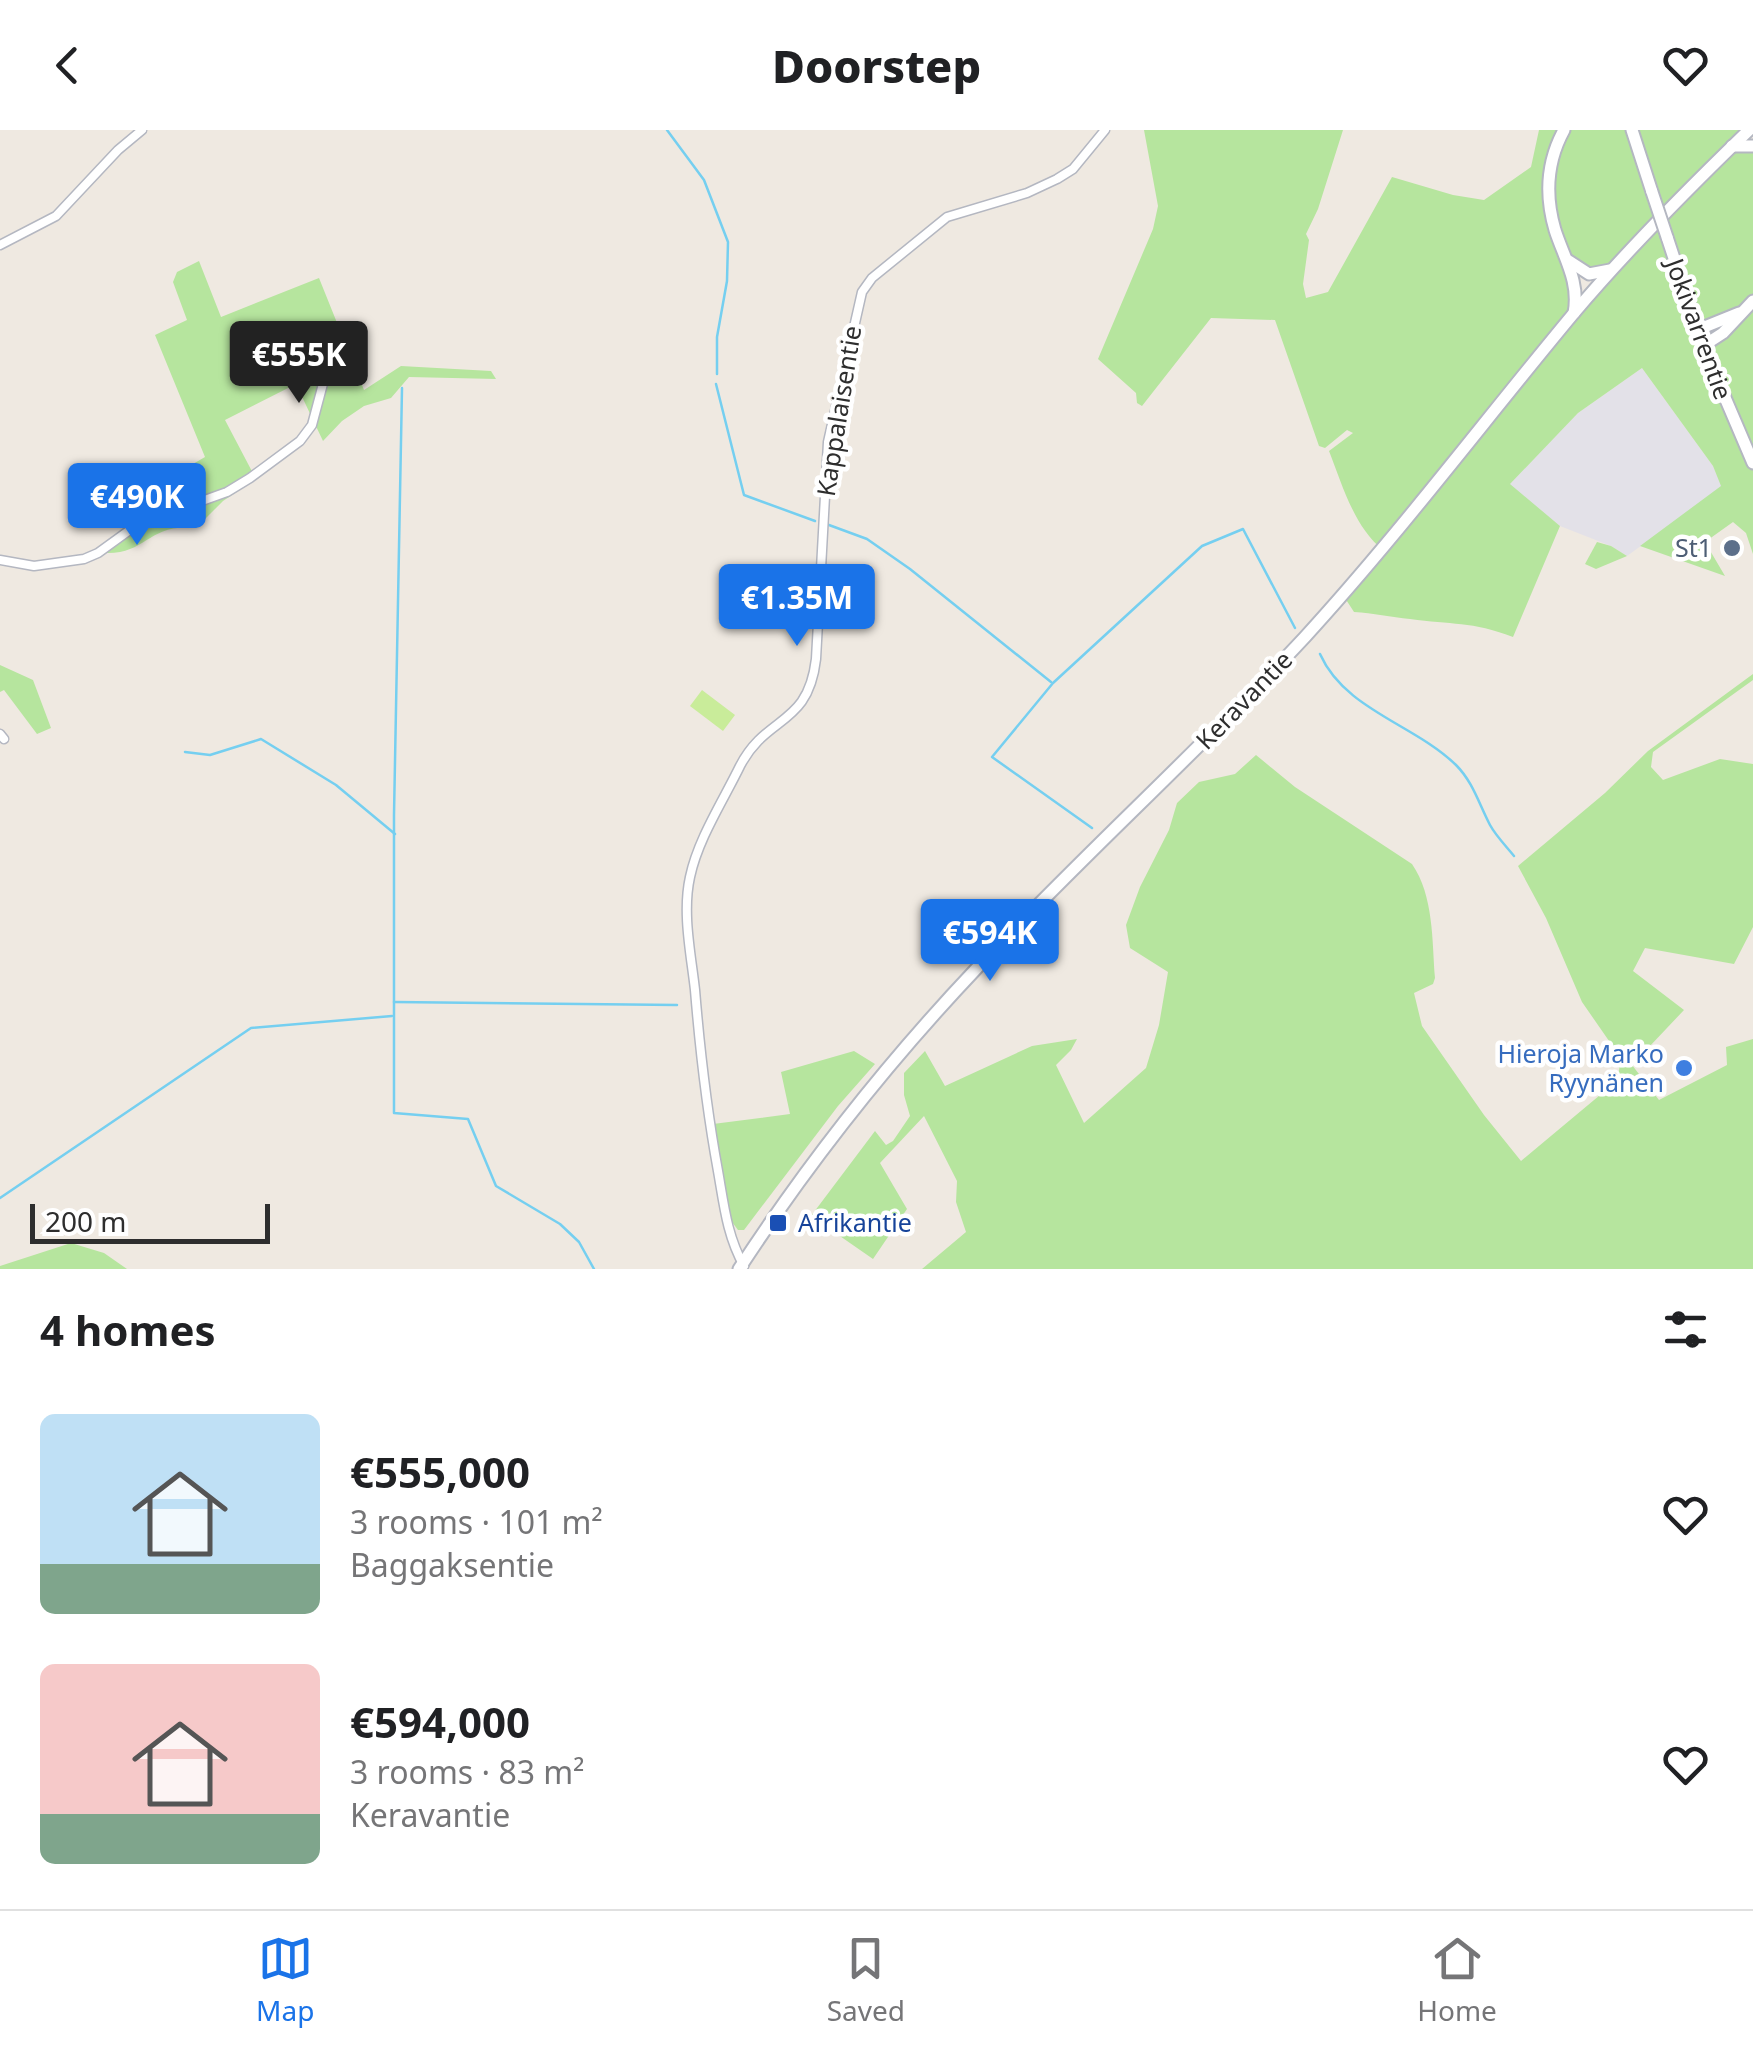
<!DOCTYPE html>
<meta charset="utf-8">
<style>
body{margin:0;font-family:"Noto Sans",sans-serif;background:#f2f2f2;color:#202124;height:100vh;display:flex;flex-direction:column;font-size:38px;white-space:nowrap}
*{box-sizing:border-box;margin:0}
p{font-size:32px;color:#757577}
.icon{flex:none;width:55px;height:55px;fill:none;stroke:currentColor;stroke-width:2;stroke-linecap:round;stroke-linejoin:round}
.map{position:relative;height:1139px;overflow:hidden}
.panel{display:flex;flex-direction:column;background:#fff;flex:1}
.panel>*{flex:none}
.scale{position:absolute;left:30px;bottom:25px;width:240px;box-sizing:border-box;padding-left:10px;border:5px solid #2e2e2e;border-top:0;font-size:28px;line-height:35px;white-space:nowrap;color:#2e2e2e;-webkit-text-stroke:8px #fff;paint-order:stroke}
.price{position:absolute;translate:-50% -85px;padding:0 22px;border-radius:10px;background:#1a73e8;color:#fff;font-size:32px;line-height:65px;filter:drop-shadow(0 2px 5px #0008)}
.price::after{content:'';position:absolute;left:50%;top:60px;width:30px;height:22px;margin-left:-15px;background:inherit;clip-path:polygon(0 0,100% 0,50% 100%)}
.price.selected{background:#222;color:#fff}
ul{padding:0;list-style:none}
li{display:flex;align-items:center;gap:30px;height:250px;padding:0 40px}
li span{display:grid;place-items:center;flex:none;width:280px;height:200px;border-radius:15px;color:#555}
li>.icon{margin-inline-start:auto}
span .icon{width:120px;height:120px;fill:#fffc;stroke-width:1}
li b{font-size:42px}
h2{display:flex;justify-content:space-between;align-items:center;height:120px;padding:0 40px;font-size:42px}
header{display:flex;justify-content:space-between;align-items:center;height:130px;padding:0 40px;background:#fff;font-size:45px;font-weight:800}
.menu{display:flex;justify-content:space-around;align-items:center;height:140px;border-top:2px solid #e0e0e0;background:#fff;font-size:28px;color:#757577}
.menu a{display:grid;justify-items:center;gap:5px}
.menu .selected{color:#1a73e8}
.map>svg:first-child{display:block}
.industrial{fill:#e3e1e8}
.green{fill:#b6e59e;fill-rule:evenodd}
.pitch{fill:#c9ec9a}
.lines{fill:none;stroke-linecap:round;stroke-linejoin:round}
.stream{stroke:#75cff0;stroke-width:2.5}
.street-casing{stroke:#b4b7c1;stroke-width:11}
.secondary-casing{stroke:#b4b7c1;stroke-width:15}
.street{stroke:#fff;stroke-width:8}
.secondary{stroke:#fff;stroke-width:11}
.secondary-bridge-casing{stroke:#b4b7c1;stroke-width:15;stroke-linecap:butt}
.secondary-bridge{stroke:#fff;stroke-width:11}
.service-dot{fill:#5c6f8a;stroke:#fff;stroke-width:4}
.shop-dot{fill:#3f7fe0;stroke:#fff;stroke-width:4}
.transit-dot{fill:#1a4fb4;stroke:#fff;stroke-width:4}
.labels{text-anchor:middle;stroke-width:9;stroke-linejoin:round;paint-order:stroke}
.street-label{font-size:25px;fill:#2e2e2e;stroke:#fff}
.service-label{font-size:25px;fill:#4e5e75;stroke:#fff;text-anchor:end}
.shop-label{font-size:25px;fill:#366cbe;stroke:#fff;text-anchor:end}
.transit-label{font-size:25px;fill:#164399;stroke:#fff;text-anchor:start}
</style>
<header><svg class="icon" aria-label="back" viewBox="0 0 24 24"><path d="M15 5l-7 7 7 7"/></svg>Doorstep<svg class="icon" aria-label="heart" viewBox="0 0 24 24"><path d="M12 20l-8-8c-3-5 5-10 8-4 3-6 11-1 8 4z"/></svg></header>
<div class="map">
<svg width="1753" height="1139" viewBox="0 0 1753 1139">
<rect width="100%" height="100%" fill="#efe9e1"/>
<path class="industrial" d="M1642,238l71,98 9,21 -95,69 -16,-10 -51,-20 -51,-41 69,-72z"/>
<g class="green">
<path d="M1144,0h199l-25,79 -12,25 3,6 -6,44 3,14 22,-6 64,-115 61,18 31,5 47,-33 8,-37h210l-15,15 19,1v408l-7,-21 -13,-11 -28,20 20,34 -85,-30 81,-60 -8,-20 -71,-98 -64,45 -68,71 50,42 -47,111c-41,-16 -62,-12 -103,-18 -19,-2 -37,-6 -56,-7l-11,-17 40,-45c-29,-23 -41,-66 -54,-99l24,-18 -6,-3 -22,18 -6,-2 -44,-126 -64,-2 -69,88 -5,-3 -1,-10 -38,-34 55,-130 5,-23zM1569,131l32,13 -26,37zM1742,181l-39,34 -6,-15z"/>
<path d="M199,131l22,56 98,-39 45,112 37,-24 90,5 5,8 -87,-2 -18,21 -27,8 -22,15 -19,20 -27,-57 -71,36 31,59 -33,22 -27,27c-48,-5 -49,26 -90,25l37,-27 21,-7 -16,-29 57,-33 -50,-122 32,-15 -14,-38 4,-10z"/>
<path d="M1597,412l14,4 16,10 -31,13 -11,-5z"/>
<path d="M0,535l33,15 18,48 -14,6 -33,-44 -4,2z"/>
<path d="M1753,544v6l-100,72 -2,15 12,13 57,-21 33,5v163l-19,37 -89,-16 -12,23 51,39 -52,55 27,35 68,-35 -1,-18 27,-8v230h-831l44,-37 -10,-30 1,-21 -33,-65 -44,47 27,46 -34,50 -62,-43 64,-85 11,14 7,-4 17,-25 -6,-21v-22l21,-22 20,35 87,-40 45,-7 -6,11 -15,15 28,58 62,-55 13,-43 9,-53 -38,-24 -4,-23 14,-38 29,-57 8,-27 22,-21 36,-8 21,-19 39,32 117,77c22,32 20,77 23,114l-2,6 -19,9 8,33 62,89 37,46 97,-81 2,-18 -4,-11 -34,-49 -36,-84 -28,-52 87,-73 43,-42z"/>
<path d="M854,921l21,13 -37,42 -94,124h-6l-6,-8 -19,-98 77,-10 -9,-42z"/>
<path d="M71,1113l33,10 23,16h-127v-3z"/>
</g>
<path class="pitch" d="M702,560l33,25 -12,16 -33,-25z"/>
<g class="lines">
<g class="stream">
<path d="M667,0l37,50 24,62 -1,39 -10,56v37"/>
<path d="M716,254l28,111 71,26"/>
<path d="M402,258l-8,427v298l74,6 28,67 64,38 19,18 15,27"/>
<path d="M829,395l38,14 43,30 141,113"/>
<path d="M1320,524c25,56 94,70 136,111 17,17 23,39 34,60 6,11 16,21 24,31"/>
<path d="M185,622l25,3 51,-16 75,46 59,49"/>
<path d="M1092,698l-100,-71 61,-74 149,-137 41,-17 52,99"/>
<path d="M394,872l283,3"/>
<path d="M0,1068l251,-170 141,-12"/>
</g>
<defs>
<g id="street">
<path d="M0,115l56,-29 62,-66 24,-20"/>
<path d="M0,430l34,6 50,-7 14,-6 40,-29 89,-32 23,-14 50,-37 12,-16 12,-45 -1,-44"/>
<path d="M0,604l4,5"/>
<path d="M744,1136c-17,-30 -20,-61 -26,-95 -11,-60 -18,-120 -23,-181 -4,-36 -13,-77 -5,-113 8,-38 33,-76 50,-111 27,-52 68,-39 76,-107l12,-217 34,-150 10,-14 75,-61 80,-24 30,-14 16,-10 32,-39"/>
</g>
<g id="secondary">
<path d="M1564,0c-17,31 -19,66 -9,100 9,28 25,52 19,83"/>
<path d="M1632,0l20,62"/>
<path d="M1732,16h21"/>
<path d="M1667,107l36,109 50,117"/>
<path d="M1569,131l20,13 21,-4"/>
<path d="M1697,200l42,-17"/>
<path d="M1703,216l20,-13 30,-32"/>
<path d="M739,1139c70,-107 149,-207 237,-300 107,-114 223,-218 329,-332 95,-104 179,-216 269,-324 54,-64 115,-125 175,-183"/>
</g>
</defs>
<use href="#street" class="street-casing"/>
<use href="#secondary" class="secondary-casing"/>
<use href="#street" class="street"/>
<use href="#secondary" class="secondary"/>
<defs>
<path id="secondary-bridge" d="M1652,62l15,45"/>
</defs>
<use href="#secondary-bridge" class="secondary-bridge-casing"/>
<use href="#secondary-bridge" class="secondary-bridge"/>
</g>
<circle class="service-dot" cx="1732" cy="418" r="10"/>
<circle class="shop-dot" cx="1684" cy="938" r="10"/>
<rect class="transit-dot" x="768" y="1083" width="20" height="20" rx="5"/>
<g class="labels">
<g class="street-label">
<text transform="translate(1699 199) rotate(70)" y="9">Jokivarrentie</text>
<text transform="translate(839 281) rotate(-81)" y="9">Kappalaisentie</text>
<text transform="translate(1244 570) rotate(-46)" y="9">Keravantie</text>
</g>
<g class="service-label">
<text x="1712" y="427">St1</text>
</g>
<g class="shop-label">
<text x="1664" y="933">Hieroja Marko<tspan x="1664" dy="29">Ryynänen</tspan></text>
</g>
<g class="transit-label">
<text x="798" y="1102">Afrikantie</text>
</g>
</g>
</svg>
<div class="scale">200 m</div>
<b class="price selected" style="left:299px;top:276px">€555K</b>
<b class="price" style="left:137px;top:418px">€490K</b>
<b class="price" style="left:797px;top:519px">€1.35M</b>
<b class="price" style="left:990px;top:854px">€594K</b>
</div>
<section class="panel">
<h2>4 homes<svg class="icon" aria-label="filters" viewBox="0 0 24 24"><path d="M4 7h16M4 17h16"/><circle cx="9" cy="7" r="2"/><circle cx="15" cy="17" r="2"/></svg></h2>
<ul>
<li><span style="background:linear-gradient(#bfe0f5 75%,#7fa58c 0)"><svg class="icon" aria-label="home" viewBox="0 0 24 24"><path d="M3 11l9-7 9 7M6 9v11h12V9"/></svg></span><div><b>€555,000</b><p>3 rooms · 101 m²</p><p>Baggaksentie</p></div><svg class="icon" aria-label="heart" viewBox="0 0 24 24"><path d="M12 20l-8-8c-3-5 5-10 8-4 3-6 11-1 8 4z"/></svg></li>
<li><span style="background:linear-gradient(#f6c9c9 75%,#7fa58c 0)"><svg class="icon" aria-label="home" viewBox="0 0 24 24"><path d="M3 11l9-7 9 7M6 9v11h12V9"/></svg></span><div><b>€594,000</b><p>3 rooms · 83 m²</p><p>Keravantie</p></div><svg class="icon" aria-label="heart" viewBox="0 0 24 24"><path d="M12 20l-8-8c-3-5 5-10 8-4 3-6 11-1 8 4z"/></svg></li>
</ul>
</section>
<nav class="menu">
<a class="selected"><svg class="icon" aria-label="map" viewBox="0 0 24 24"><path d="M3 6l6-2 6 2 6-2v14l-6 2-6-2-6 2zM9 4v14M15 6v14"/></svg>Map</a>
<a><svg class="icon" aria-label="saved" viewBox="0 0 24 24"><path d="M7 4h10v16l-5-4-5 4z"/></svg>Saved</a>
<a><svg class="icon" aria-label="home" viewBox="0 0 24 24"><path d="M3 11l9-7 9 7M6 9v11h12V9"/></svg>Home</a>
</nav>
